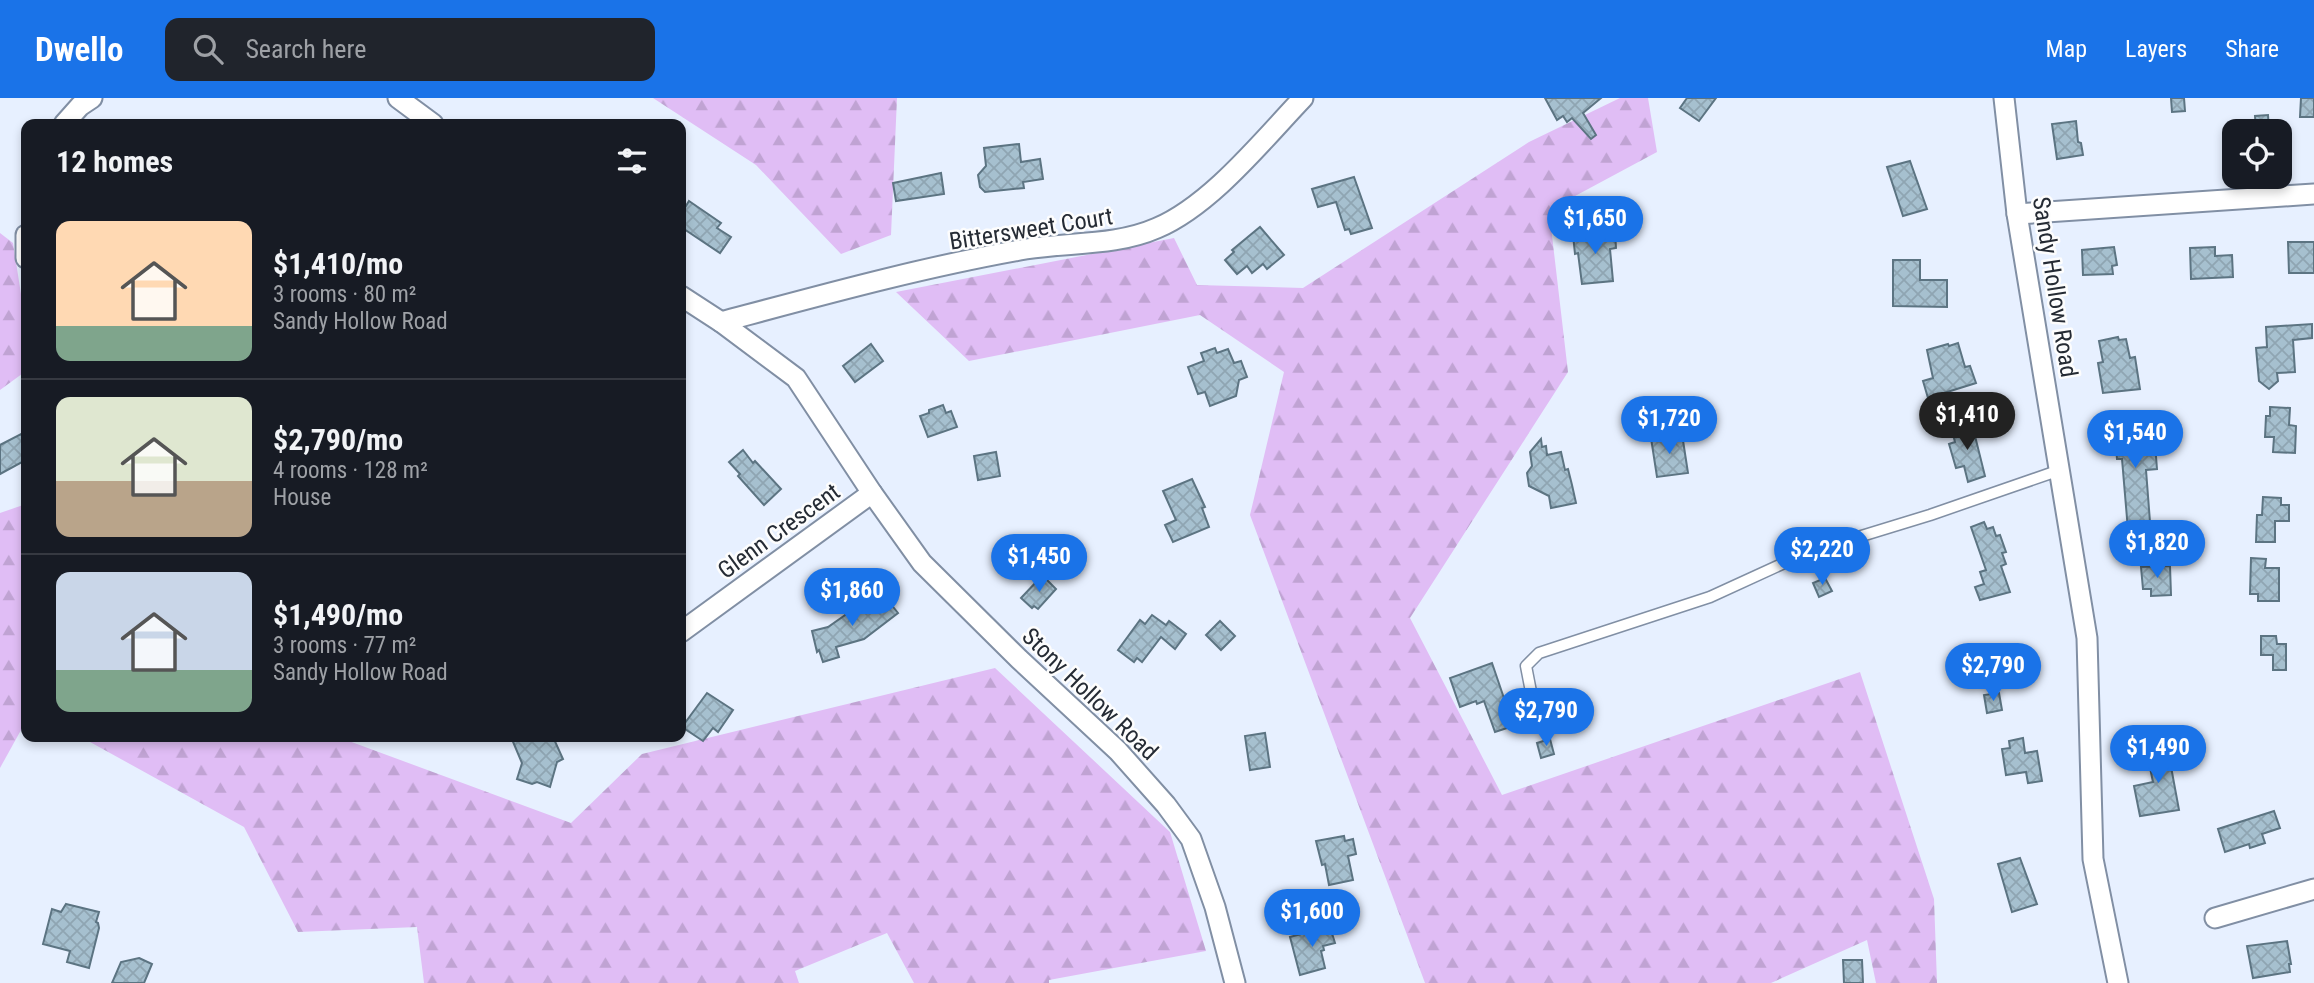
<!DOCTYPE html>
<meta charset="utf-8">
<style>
body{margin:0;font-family:"Roboto Condensed",sans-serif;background:#20242c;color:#f1f3f6;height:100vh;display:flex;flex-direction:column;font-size:26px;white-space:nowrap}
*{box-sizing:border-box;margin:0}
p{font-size:23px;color:#9ea1a6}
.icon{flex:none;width:38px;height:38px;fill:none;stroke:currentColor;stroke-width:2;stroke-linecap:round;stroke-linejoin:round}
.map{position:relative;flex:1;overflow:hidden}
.sheet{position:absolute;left:21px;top:21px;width:665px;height:623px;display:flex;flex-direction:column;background:#171b24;border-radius:14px;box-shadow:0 4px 10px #0003}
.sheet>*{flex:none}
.tools{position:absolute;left:2222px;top:21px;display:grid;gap:14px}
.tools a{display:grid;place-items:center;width:70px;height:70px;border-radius:14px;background:#171b24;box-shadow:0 4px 10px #0003;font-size:35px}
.price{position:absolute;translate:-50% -60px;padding:0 16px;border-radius:24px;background:#1a73e8;color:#fff;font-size:23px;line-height:46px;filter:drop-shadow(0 2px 4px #0008)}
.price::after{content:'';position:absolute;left:50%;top:42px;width:21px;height:16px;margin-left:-10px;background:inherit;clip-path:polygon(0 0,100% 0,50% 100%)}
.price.active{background:#222;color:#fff}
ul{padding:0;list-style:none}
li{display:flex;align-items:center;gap:21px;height:175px;padding:0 35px}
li+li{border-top:2px solid #363941}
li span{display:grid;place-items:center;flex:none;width:196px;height:140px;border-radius:14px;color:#555}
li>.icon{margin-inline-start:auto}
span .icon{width:84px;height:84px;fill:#fffc;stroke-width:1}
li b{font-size:30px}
h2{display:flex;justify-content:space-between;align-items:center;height:84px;padding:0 35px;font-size:30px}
header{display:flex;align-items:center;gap:42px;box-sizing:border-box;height:98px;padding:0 35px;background:#1a73e8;color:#fff}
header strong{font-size:33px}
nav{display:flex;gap:38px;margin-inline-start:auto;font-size:24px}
.search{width:490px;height:63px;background:#20242c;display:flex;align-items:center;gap:18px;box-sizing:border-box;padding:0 24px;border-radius:14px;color:#9ea1a6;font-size:26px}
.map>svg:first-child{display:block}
.forest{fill:url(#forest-firs)}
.building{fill:url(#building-cross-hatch);stroke:#5c7482;stroke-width:2}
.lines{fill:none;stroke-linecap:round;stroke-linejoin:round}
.lane-casing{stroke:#818fa4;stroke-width:13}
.street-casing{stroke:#818fa4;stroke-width:23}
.lane{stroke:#fff;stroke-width:10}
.street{stroke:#fff;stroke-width:19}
.labels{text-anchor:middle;stroke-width:5;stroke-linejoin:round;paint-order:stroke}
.street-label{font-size:24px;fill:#252b34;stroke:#fdfdfd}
</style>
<header>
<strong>Dwello</strong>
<div class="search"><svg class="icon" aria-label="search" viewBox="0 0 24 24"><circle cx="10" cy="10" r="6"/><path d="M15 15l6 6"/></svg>Search here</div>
<nav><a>Map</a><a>Layers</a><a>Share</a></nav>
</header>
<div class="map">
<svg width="2314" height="885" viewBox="0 0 2314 885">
<defs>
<pattern id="forest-firs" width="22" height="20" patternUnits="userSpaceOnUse" patternTransform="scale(1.75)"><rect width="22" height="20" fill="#e0bdf5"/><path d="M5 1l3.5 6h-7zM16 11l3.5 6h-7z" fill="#c0a3d3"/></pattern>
<pattern id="building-cross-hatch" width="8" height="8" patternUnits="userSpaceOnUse" patternTransform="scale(1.75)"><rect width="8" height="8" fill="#a6c0cf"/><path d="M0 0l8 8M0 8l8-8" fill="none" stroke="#8fa5b2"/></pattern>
</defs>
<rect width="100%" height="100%" fill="#e7f0ff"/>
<g class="forest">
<path d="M653,0h244l-6,137 -50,19 -85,-89z"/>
<path d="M1620,0h28l9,54 -108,58 19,162 -158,246 92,177 358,-123 74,227 3,84h-61l-9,-43 -96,43h-346l-175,-468 34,-143 -84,-57 -231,46 -73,-69 278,-54 23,47 106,3 226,-146z"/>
<path d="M0,135l13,10 13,83v45l-26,19z"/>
<path d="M26,406v217l-26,47v-255z"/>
<path d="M995,570l175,164 36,119 -157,29v3h-135l-27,-50 -92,38 4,12h-375l-7,-56 -119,5 -54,-105 -163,-90h257l233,86 71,-69z"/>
</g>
<g class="building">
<path d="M1545,0h56l-18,15 13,22 -5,4 -19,-21 -5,4 -4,-6 -6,4z"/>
<path d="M1687,0h29l-17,23 -19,-13z"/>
<path d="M2171,0h13l1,13 -13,1z"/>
<path d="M2301,0h13v19h-14z"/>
<path d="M2268,17l1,16h-13l-1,-15z"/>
<path d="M2076,23l2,21 3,1 2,12 -26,4 -5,-35z"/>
<path d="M1019,46l2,18 19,-3 3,20 -20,3 1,6 -39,4 -5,-5 -2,-12 8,-9 -2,-18z"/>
<path d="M1910,63l17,48 -24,7 -16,-49z"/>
<path d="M941,75l3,21 -48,7 -3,-18z"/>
<path d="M1354,79l18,51 -21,6 -2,-5 -4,1 -9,-28 -18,5 -6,-18z"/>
<path d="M689,103l32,22 -4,5 14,9 -11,16 -39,-26v-13z"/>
<path d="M1260,129l24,28 -17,14 -4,-5 -11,9 -5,-7 -10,8 -12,-14 9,-8 -2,-2z"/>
<path d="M1615,133l1,17 -6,1 3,32 -31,3 -4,-31 -3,1 -2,-19z"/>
<path d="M2288,144h26v31h-25z"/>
<path d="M2114,149l3,18 -5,1 1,8 -30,1 -1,-25z"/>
<path d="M2215,149v9l17,-1 1,22 -42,2 -1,-31z"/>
<path d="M1893,162h27v20h27v27l-54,-1z"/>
<path d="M2312,226v14l-19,2 2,32 -18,1 1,8 -9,8 -10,-8 -3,-33 11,-1 -1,-20z"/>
<path d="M2118,239l1,3 7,-1 4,19 5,-1 5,32 -37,4 -5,-30 5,-1 -4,-21z"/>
<path d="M1958,245l7,24 5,-1 6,17 -48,15 -5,-17 10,-3 -6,-28 21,-6 1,2z"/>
<path d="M871,246l12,17 -28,21 -12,-16z"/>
<path d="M1215,250l2,5 11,-4 6,14 7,-2 6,16 -8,3 -3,16 -26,10 -5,-14 -7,2 -10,-27 16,-6 -3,-8z"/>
<path d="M943,307l3,8 5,-2 6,16 -29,10 -8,-21 9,-3v-3z"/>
<path d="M2270,309l20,1 -1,17 7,1 -1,27 -22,-1 1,-15h-9l1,-21h4z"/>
<path d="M2148,317l2,30 5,-1 2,25 -11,1 4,52 -3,1 2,18 -20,1 -7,-83h-5l-2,-25h-8l-2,-15z"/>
<path d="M1968,324l3,11 3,-1 11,44 -17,6 -4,-16 -8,2 -7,-24 6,-2 -4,-15z"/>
<path d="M21,336l5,10v16l-26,14v-29z"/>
<path d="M1682,336l6,39 -31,4 -6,-39z"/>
<path d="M1541,341l1,8 4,-1 1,9 14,-3 4,18 3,-1 4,16 4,18 -25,5 -2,-12 -20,-10 -2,-13 5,-7 -2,-14z"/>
<path d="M743,352l10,13 2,-2 26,28 -17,16 -26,-29 2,-2 -11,-12z"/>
<path d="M996,354l4,24 -22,4 -4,-24z"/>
<path d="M1192,381l13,28 -3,1 7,19 -36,15 -8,-17 11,-5 -13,-29z"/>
<path d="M2263,399l18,1v7h8v16h-14v21h-19l1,-27h5z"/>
<path d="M1984,424l3,7 6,-2 3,9 4,-1 6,17 -4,1 4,11 -5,2 9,26 -30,8 -5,-13 9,-3 -4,-12 6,-2 -15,-43z"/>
<path d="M2251,460l15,1 -1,9h14v33h-21v-7h-8z"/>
<path d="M2170,468l1,29 -20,1v-7h-8l-2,-22z"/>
<path d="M1045,480l11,11 -18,20 -4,-3 -2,2 -11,-10 18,-19 3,3z"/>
<path d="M1825,480l7,13 -13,6 -6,-14z"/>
<path d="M886,500l12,15 -34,26 -28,8 3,10 -16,5 -4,-12 -2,2 -5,-21 16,-4 40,-28 6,8z"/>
<path d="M1152,517l14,10 3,-4 17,13 -11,15 -14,-12 -19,25 -5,-4 -3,4 -16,-12 22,-30 5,4z"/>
<path d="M1220,523l15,15 -14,14 -15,-15z"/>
<path d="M2261,538h15l1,8h9v26h-13v-15h-12z"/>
<path d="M1492,565l15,44 3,-1 6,19 -21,7 -11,-31 -7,3 -1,-3 -16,6 -10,-29z"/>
<path d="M707,595l26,17 -15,22 -5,-4 -10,13 -21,-14z"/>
<path d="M1999,595l3,17 -15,3 -3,-18z"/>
<path d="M1265,635l5,34 -20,3 -5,-34z"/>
<path d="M511,639h42l10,22 -6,3 -7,25 -13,-5 -5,2 -15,-5 5,-16z"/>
<path d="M2023,640l2,15 12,-2 5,30 -14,2 -2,-11 -20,3 -4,-26 8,-1 -1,-7z"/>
<path d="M1550,641l4,15 -13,4 -4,-15z"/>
<path d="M2167,647l12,65 -39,6 -6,-30 19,-4 -7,-33z"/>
<path d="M2274,713l6,17 -18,6 3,9 -15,5 -1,-4 -24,8 -7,-23z"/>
<path d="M1344,738l1,5 8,-2 3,15 -8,2 5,24 -24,5 -4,-21 -3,1 -6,-24z"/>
<path d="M2020,760l17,46 -25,8 -14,-48z"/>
<path d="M66,806l33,8 -3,10 2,1 1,5 -10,40 -22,-6 3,-11 -27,-7 9,-35 9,3z"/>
<path d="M1324,827l6,2 5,16 -12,3 1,4 -3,1 4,17 -25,7 -10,-38 22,-6 -1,-3z"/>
<path d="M2287,843l4,23h-2l1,8 -37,6 -6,-32z"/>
<path d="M139,860l13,6 -8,19h-32l9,-21z"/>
<path d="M1843,862h19l1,23h-19z"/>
</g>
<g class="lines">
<defs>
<path id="lane" d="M1533,604l-7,-36 13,-13 171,-56 96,-44 124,-38 130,-45"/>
<g id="street">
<path d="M398,0l35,26"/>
<path d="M2004,0l13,116 70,424 6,221 25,124"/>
<path d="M64,26l16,-18 12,-8"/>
<path d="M2017,116l297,-20"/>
<path d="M26,137v23"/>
<path d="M681,198l40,26 75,56 76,115 50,70 97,96 99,92 48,54 25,34 24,68 20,76"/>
<path d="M721,224c101,-27 202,-55 305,-73 44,-7 90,-3 131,-21 54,-23 105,-87 146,-130"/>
<path d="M681,534l191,-139"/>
<path d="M2215,820l99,-29"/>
</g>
</defs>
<use href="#lane" class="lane-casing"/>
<use href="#street" class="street-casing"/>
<use href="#lane" class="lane"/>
<use href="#street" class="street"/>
</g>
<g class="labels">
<g class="street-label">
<text transform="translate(1031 131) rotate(-9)" y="8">Bittersweet Court</text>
<text transform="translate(2055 189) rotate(81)" y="8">Sandy Hollow Road</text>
<text transform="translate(779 433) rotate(-36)" y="8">Glenn Crescent</text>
<text transform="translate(1090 596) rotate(44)" y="8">Stony Hollow Road</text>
</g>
</g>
</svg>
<div class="tools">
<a><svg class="icon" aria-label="locate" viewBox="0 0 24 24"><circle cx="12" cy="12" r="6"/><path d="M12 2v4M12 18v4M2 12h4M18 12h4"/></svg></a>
</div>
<b class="price" style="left:1595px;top:158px">$1,650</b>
<b class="price active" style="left:1967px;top:354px">$1,410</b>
<b class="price" style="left:1669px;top:358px">$1,720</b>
<b class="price" style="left:2135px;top:372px">$1,540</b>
<b class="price" style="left:2157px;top:482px">$1,820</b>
<b class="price" style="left:1822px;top:489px">$2,220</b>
<b class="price" style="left:1039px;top:496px">$1,450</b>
<b class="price" style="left:852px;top:530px">$1,860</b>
<b class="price" style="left:1993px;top:605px">$2,790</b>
<b class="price" style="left:1546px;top:650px">$2,790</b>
<b class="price" style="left:2158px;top:687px">$1,490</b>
<b class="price" style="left:1312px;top:851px">$1,600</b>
<section class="sheet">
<h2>12 homes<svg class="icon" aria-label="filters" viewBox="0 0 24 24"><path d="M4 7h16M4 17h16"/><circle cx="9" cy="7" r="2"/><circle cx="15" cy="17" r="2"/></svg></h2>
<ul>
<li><span style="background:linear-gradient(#ffd9b3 75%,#7fa58c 0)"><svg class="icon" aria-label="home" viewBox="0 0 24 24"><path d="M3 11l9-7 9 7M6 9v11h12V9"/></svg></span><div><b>$1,410/mo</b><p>3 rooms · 80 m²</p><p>Sandy Hollow Road</p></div></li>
<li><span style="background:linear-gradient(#dfe7d0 60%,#b9a48a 0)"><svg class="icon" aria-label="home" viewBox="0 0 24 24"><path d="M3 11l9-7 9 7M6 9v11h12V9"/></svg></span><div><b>$2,790/mo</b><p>4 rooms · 128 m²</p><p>House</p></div></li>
<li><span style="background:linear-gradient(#c9d6e8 70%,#7fa58c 0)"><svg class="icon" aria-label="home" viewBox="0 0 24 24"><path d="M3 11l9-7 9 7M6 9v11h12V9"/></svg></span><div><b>$1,490/mo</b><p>3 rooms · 77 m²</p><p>Sandy Hollow Road</p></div></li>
</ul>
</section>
</div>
